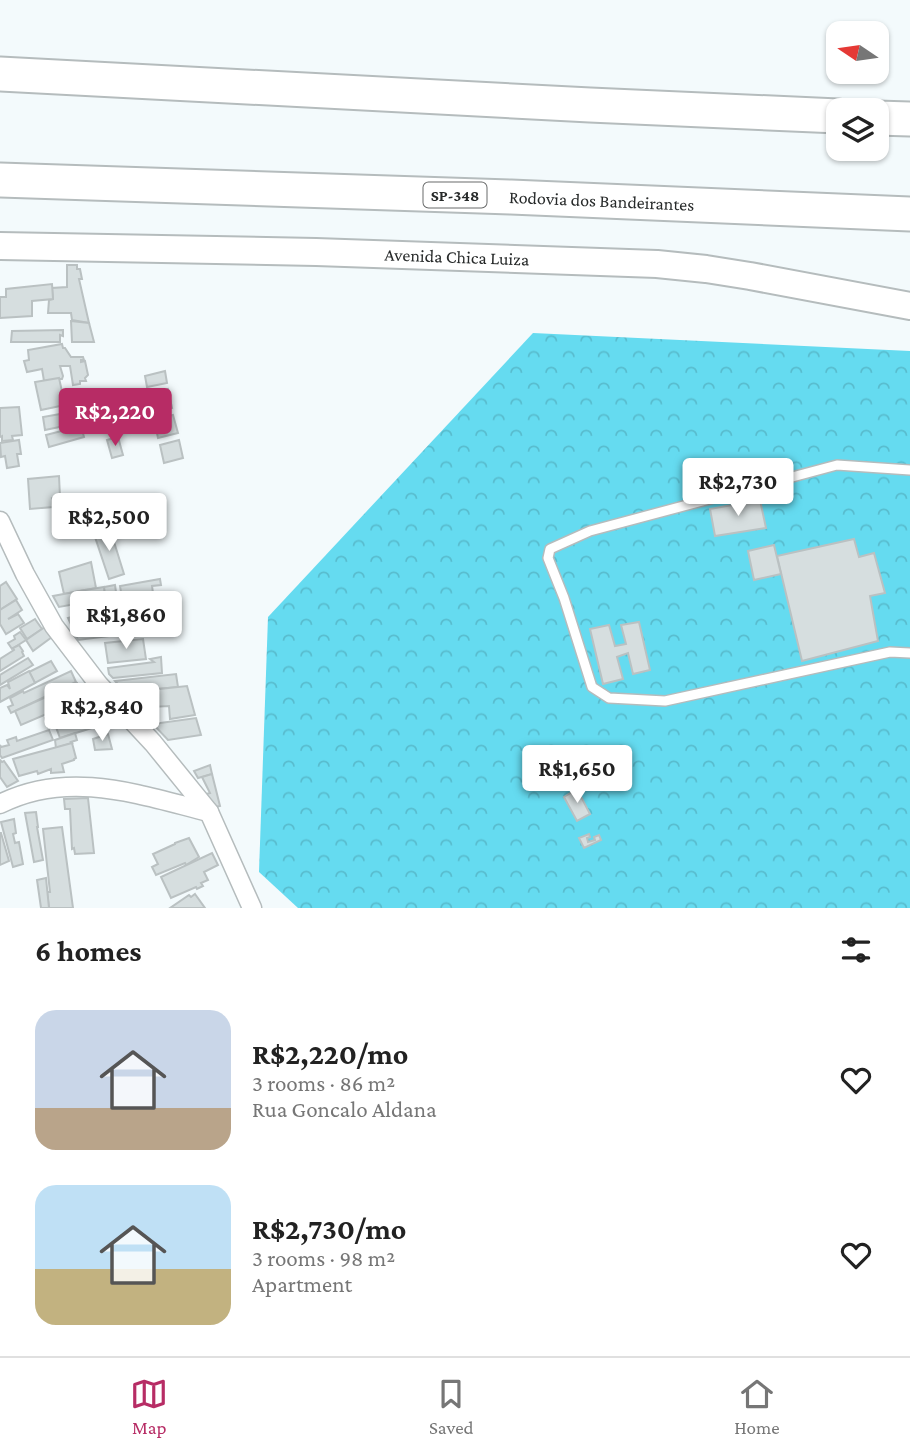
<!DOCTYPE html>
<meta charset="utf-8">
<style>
body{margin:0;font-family:"Crimson Pro",serif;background:#f6f6f6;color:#222;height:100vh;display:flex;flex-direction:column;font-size:26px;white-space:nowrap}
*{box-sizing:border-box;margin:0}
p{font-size:23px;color:#767676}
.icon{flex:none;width:38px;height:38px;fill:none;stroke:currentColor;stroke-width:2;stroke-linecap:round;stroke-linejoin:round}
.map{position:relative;height:908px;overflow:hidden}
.drawer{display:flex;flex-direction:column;background:#fff;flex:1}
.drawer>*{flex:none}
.needle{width:46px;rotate:283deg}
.tools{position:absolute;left:826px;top:21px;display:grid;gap:14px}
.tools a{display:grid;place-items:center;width:63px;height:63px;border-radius:14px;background:#fff;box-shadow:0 2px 5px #0004;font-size:35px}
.price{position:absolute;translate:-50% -60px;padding:0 16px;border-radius:7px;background:#fff;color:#222;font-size:23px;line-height:46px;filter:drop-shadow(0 2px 4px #0008)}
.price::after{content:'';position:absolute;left:50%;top:42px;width:21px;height:16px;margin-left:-10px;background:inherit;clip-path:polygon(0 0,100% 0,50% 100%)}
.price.current{background:#b72c65;color:#fff}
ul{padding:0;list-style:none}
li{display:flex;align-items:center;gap:21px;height:175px;padding:0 35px}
li span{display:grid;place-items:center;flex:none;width:196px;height:140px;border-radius:21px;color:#555}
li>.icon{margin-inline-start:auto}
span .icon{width:84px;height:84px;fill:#fffc;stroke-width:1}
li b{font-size:30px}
h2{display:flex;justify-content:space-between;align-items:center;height:84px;padding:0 35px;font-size:30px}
.menu{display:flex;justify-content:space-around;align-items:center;height:98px;border-top:2px solid #e0e0e0;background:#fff;font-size:19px;color:#767676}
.menu a{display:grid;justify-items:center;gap:4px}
.menu .current{color:#b72c65}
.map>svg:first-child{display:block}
.forest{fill:url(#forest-crowns)}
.building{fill:#d6dedf;stroke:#bac1c2;stroke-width:2}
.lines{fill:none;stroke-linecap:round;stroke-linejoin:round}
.lane-casing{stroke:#b5bcbd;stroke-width:12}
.street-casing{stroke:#b5bcbd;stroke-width:21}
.secondary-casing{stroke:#b5bcbd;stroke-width:30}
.highway-casing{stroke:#b5bcbd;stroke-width:37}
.lane{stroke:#fff;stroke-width:9}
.street{stroke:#fff;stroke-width:18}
.secondary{stroke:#fff;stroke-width:26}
.highway{stroke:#fff;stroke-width:33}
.labels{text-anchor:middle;stroke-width:5;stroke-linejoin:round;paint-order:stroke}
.shield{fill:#fff;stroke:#686a6a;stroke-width:2}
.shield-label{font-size:16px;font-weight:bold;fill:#272a2a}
.street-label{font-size:18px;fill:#272a2a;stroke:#fff}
</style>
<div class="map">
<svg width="910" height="908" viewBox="0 0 910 908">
<defs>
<pattern id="forest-crowns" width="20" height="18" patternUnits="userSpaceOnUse" patternTransform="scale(1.75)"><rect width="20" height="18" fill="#65dbf0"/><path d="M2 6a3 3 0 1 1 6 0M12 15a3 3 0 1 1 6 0" fill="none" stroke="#58bcce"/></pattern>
</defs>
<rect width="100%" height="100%" fill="#f3fafc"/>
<path class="forest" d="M533,333l377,18v557h-612l-39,-36 9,-255z"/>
<g class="building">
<path d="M67,265h10v4h3l2,10h-3l10,44 -17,-3 -1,-7h-23l1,-13 4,-1 -1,-11 15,-1z"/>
<path d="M52,284l1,15 -21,2v15l-32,2v-21h6v-8z"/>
<path d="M71,321l18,2 5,19h-22z"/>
<path d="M63,330v6l-3,-1v7h-49l1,-11z"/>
<path d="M62,344l1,4h2l6,9h12l1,3h-3v2l4,-1 3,14 -3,3 1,3h-6v3l-7,1 -3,-19h-10l3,10 -1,3h-3l-15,2 -2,-12 -15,3 -3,-11 5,-1 -1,-10z"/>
<path d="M165,371l2,12 -20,4 -2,-11z"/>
<path d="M59,378l6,27 -24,5 -6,-28z"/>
<path d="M168,389l4,19 -18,4 -6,-19z"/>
<path d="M19,407l3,28 -10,1 1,4 -11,1v-5l-2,1v-29z"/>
<path d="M66,413l3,12 -24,5 -2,-13z"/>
<path d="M173,415l5,18 -20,5 -4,-19z"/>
<path d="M81,426l3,11 -35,10 -3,-12z"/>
<path d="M118,437l5,18 -11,3 -5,-18z"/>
<path d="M19,440l2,14h-4l2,12 -12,2 -2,-12 -4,1 -1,-14z"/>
<path d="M179,440l4,18 -19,5 -4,-18z"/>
<path d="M59,476l1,21 -8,1 1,9 -23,2 -2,-30z"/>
<path d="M760,500l6,28 -51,8 -5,-27z"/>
<path d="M104,529v2l6,-2 14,45 -15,5 -16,-48z"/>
<path d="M854,539l5,18 15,-4 11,40 -15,3 8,45 -76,20 -25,-105z"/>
<path d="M774,545l7,29 -27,6 -6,-29z"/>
<path d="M91,562l5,26 -32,6 -5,-22z"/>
<path d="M160,579l1,6 -9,1 1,7 -31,5 -2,-12z"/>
<path d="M6,582l11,17 -17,11v-24z"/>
<path d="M115,585l2,14h-12l-1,-12z"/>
<path d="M104,587l1,12 -18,3 -2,-12z"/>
<path d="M85,590l2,12 -28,5 -6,-11z"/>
<path d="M16,600l6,10 -14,9 10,-5 6,9 -18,11 -6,-10v-14z"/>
<path d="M166,605l2,10 -20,2 -2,-10z"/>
<path d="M126,609l3,9 -20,3v-10z"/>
<path d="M100,614l2,11 -27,8 -7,-15 13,-3 1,3z"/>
<path d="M35,619l7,10 -15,10 -7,-11z"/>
<path d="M149,620l1,11 -72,9 -3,-7 27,-8z"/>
<path d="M639,622l11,48 -17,4 -5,-21 -11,4 6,22 -20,5 -13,-55 19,-4 6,21 11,-2 -5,-19z"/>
<path d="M45,627l7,10 -19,14 -7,-11z"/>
<path d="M20,632l6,8 -14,9 -4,-6 7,-4 -1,-3z"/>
<path d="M143,639l3,20 -38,4 -3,-20z"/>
<path d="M19,645l4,6 -1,1 2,4 -24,15v-12l14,-9 -1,-2z"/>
<path d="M161,657l1,16 -49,5 -4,-4 -1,-6 46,-6 -4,-3z"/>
<path d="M28,658l5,7 -33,20v-10z"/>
<path d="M51,661l6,10 -22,12 -6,-11z"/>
<path d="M29,671l6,12 -35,19v-14l7,-3 3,4 -2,-7z"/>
<path d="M71,671l5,11 -65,31 -3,-6 5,-2 -3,-7 13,-7 1,2z"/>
<path d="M176,674l2,13 -53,5 -10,-11z"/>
<path d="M77,683l7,15 -63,27 -6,-14z"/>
<path d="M187,686l8,29 -25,4 -1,-13 -18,1 -1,-17z"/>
<path d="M94,694l12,13 -58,20 -3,-9 24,-9 -1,-3z"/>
<path d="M94,714l4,12 -38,12 -4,-11z"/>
<path d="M196,718l5,17 -33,5 -15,-16z"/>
<path d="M49,730l4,10 -51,18 -2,-3v-10l1,2 8,-2 -2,-5 9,-3 1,4z"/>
<path d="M75,733l2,7 -6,2 1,1 -16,5 -1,-8z"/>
<path d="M108,734l4,15 -17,1 -2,-11z"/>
<path d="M72,743l4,15 -2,1v1l-12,4 2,8 -13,1v-4l-13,5 -1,-3 -18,5 -6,-17z"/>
<path d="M0,760l2,2 2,-1 14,20 -11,6 -7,-10z"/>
<path d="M210,765l2,9 -14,4 -4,-7z"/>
<path d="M212,774l8,32 -5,1 -9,-13 4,-1 -8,-16z"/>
<path d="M577,789l13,25 -13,7 -13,-24z"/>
<path d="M88,798l6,55 -19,1 -1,-6 -2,1 -2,-40h-5l-1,-10z"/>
<path d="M36,812l2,15h-1l6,33 -9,2 -9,-49z"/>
<path d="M14,819l2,14 -3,1 2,9 4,-1 4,22 -10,3 -12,-45z"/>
<path d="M62,827l11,81h-24l-2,-16h3l-7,-63z"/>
<path d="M1,833l8,28 -9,4v-32z"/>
<path d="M589,834l1,3 -3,1 1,4 7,-2 -1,-3 5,-2 2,5 -17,8 -5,-10z"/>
<path d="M189,838l10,19 -13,8 -1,-2 -29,12 -4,-8 6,-3 -5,-10 22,-10v-1z"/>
<path d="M212,853l6,12 -14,7 4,8 -7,3 2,3 -6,3 -1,-2 -25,11 -10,-21z"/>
<path d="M46,878l3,30h-8l-4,-28z"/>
<path d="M195,894l10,14h-35l19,-13 2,2z"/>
</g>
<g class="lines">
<defs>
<path id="lane" d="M910,470l-73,-5 -247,66 -40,18 -2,9 16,40 28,89 17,11 56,3 225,-49 20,1"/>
<g id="street">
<path d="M0,521l25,53 29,52 45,59 54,58 56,69 43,96"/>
<path d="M0,804c69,-35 140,-9 209,8"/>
</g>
<g id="secondary">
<path id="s1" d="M0,246l316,6 341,12 49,5 44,7 160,30"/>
</g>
<g id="highway">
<path d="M0,74l590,31 248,11"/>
<path d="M877,118l33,1"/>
<path id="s2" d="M0,180l511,17 399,17"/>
</g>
</defs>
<use href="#lane" class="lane-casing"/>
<use href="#street" class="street-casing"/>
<use href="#secondary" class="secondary-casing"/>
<use href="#highway" class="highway-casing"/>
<use href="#lane" class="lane"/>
<use href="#street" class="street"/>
<use href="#secondary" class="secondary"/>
<use href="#highway" class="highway"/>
</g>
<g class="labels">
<rect class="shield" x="423.5" y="182.5" width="63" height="25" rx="5"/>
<g class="shield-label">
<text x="455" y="201">SP-348</text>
</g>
<g class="street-label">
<text dy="6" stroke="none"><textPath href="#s2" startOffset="602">Rodovia dos Bandeirantes</textPath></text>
<text dy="6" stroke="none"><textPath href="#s1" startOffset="457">Avenida Chica Luiza</textPath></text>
</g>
</g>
</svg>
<div class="tools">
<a><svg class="needle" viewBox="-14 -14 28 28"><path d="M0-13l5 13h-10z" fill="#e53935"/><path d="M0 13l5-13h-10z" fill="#767676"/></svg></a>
<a><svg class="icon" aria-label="layers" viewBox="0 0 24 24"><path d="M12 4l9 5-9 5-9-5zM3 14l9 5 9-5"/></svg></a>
</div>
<b class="price current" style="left:115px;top:448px">R$2,220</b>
<b class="price" style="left:738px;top:518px">R$2,730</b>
<b class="price" style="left:109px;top:553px">R$2,500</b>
<b class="price" style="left:126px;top:651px">R$1,860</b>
<b class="price" style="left:102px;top:743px">R$2,840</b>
<b class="price" style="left:577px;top:805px">R$1,650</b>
</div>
<section class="drawer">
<h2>6 homes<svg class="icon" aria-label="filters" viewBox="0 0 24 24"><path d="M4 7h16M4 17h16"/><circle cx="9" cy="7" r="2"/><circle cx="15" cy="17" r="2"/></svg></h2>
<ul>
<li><span style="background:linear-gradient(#c9d6e8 70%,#b9a48a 0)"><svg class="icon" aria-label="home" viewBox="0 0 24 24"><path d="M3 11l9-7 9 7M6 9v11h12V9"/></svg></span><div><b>R$2,220/mo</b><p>3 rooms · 86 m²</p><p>Rua Goncalo Aldana</p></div><svg class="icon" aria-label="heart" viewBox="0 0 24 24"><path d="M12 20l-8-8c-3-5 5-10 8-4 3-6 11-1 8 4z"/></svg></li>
<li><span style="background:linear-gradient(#bfe0f5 60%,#c2b280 0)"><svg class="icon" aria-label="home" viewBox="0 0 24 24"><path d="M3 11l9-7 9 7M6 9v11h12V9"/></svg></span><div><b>R$2,730/mo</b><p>3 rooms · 98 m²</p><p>Apartment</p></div><svg class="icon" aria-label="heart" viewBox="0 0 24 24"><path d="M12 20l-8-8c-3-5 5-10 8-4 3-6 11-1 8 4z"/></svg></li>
</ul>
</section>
<nav class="menu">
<a class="current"><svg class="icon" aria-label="map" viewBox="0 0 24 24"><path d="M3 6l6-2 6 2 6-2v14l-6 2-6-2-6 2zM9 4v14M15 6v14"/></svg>Map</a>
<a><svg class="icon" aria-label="saved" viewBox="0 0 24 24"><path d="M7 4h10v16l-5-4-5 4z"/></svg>Saved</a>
<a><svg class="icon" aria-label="home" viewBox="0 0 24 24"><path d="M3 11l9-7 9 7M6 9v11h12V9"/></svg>Home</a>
</nav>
